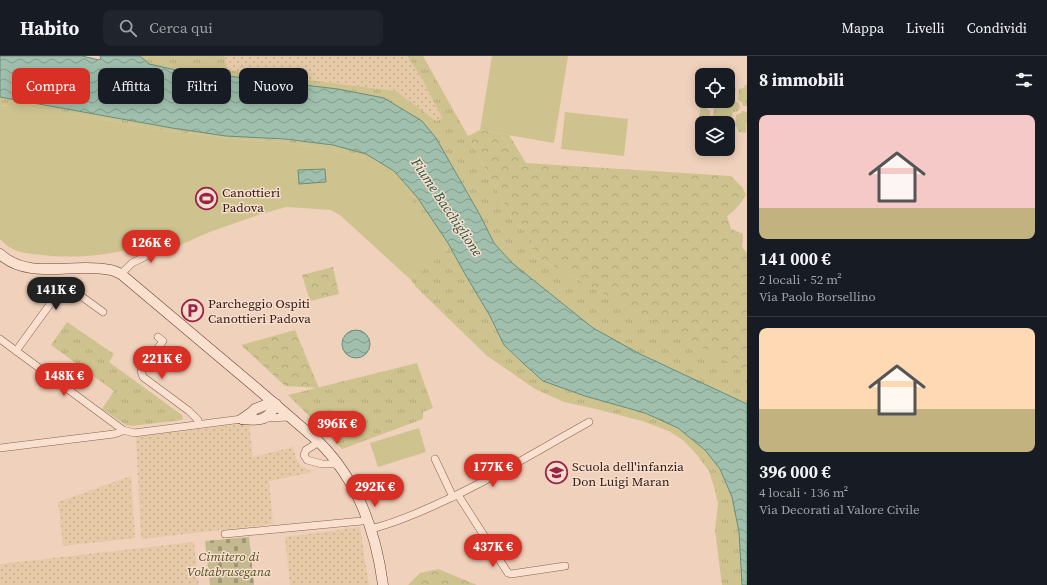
<!DOCTYPE html>
<html lang="it">
<meta charset="utf-8">
<style>
body{margin:0;font-family:"Source Serif 4",serif;background:#20242c;color:#f1f3f6;height:100vh;display:flex;flex-direction:column;font-size:15px;white-space:nowrap}
*{box-sizing:border-box;margin:0}
p{font-size:13px;color:#9ea1a6}
.icon{flex:none;width:22px;height:22px;fill:none;stroke:currentColor;stroke-width:2;stroke-linecap:round;stroke-linejoin:round}
.map{position:relative;flex:1;overflow:hidden}
.sheet{display:flex;flex-direction:column;background:#171b24;width:300px}
.sheet>*{flex:none}
.banner{position:absolute;left:12px;top:12px;width:380px;height:36px;display:flex;gap:8px}
.fabs{position:absolute;left:695px;top:12px;display:grid;gap:8px}
.fabs a{display:grid;place-items:center;width:40px;height:40px;border-radius:8px;background:#171b24;box-shadow:0 2px 10px #0003;font-size:20px}
.price{position:absolute;translate:-50% -34px;padding:0 9px;border-radius:14px;background:#d93025;color:#fff;font-size:13px;line-height:26px;filter:drop-shadow(0 1px 2px #0008)}
.price::after{content:'';position:absolute;left:50%;top:24px;width:12px;height:9px;margin-left:-6px;background:inherit;clip-path:polygon(0 0,100% 0,50% 100%)}
.price.on{background:#222;color:#fff}
ul{padding:0;list-style:none}
li{display:grid;align-content:center;gap:8px;height:212px;padding:0 12px}
li+li{border-top:1px solid #363941}
li span{display:grid;place-items:center;height:124px;border-radius:8px;color:#555}
li>.icon{margin-inline-start:auto}
span .icon{width:72px;height:72px;fill:#fffc;stroke-width:1}
li b{font-size:17px}
h2{display:flex;justify-content:space-between;align-items:center;height:48px;padding:0 12px;font-size:17px}
.pill{padding:0 14px;border-radius:8px;background:#171b24;box-shadow:0 2px 10px #0003;font-size:14px;line-height:36px}
.pill.on{background:#d93025;color:#fff}
header{display:flex;align-items:center;gap:24px;box-sizing:border-box;height:56px;padding:0 20px;background:#171b24;border-bottom:1px solid #363941}
header strong{font-size:19px}
nav{display:flex;gap:22px;margin-inline-start:auto;font-size:14px}
.search{width:280px;height:36px;background:#20242c;display:flex;align-items:center;gap:10px;box-sizing:border-box;padding:0 14px;border-radius:8px;color:#9ea1a6;font-size:15px}
main{display:flex;flex:1;min-height:0}
.map>svg:first-child{display:block}
.farmland{fill:url(#farmland-dots)}
.grass{fill:url(#grass-tufts)}
.forest{fill:url(#forest-crowns)}
.cemetery{fill:url(#cemetery-stones)}
.pitch{fill:#cec38f}
.water{fill:url(#water-waves);stroke:#678e79}
.lines{fill:none;stroke-linecap:round;stroke-linejoin:round}
.street-casing{stroke:#886154;stroke-width:8}
.secondary-casing{stroke:#694238;stroke-width:11}
.street{stroke:#fae1cf;stroke-width:7}
.secondary{stroke:#fae1cf;stroke-width:10}
.labels{text-anchor:middle;stroke-width:3;stroke-linejoin:round;paint-order:stroke}
.poi-label{font-size:13px;fill:#36201a;stroke:#f7ddcb;text-anchor:start}
.park-label{font-size:13px;font-style:italic;fill:#535120;stroke:#f7ddcb}
.water-label{font-size:14px;font-style:italic;fill:#285746;stroke:#f7ddcb}
</style>
<header>
<strong>Habito</strong>
<div class="search"><svg class="icon" aria-label="search" viewBox="0 0 24 24"><circle cx="10" cy="10" r="6"/><path d="M15 15l6 6"/></svg>Cerca qui</div>
<nav><a>Mappa</a><a>Livelli</a><a>Condividi</a></nav>
</header>
<main>
<div class="map">
<svg width="747" height="529" viewBox="0 0 747 529">
<defs>
<pattern id="farmland-dots" width="8" height="8" patternUnits="userSpaceOnUse"><rect width="8" height="8" fill="#e6caa8"/><path d="M2 2h.1M6 6h.1" fill="none" stroke="#c6ad90" stroke-width="1.8" stroke-linecap="round"/></pattern>
<pattern id="grass-tufts" width="24" height="20" patternUnits="userSpaceOnUse"><rect width="24" height="20" fill="#cec38f"/><path d="M3 7l-1-3M5 7V3M7 7l1-3M15 17l-1-3M17 17v-4M19 17l1-3" fill="none" stroke="#b2a77b"/></pattern>
<pattern id="forest-crowns" width="20" height="18" patternUnits="userSpaceOnUse"><rect width="20" height="18" fill="#cec38f"/><path d="M2 6a3 3 0 1 1 6 0M12 15a3 3 0 1 1 6 0" fill="none" stroke="#b2a77b"/></pattern>
<pattern id="cemetery-stones" width="16" height="16" patternUnits="userSpaceOnUse"><rect width="16" height="16" fill="#c2b98f"/><path d="M2 7V4a2 2 0 0 1 4 0v3zM10 15v-3a2 2 0 0 1 4 0v3z" fill="#9e9674"/></pattern>
<pattern id="water-waves" width="16" height="10" patternUnits="userSpaceOnUse"><rect width="16" height="10" fill="#a0c0ad"/><path d="M0 5q4-4 8 0t8 0" fill="none" stroke="#839c8c"/></pattern>
</defs>
<rect width="100%" height="100%" fill="#f0d1bb"/>
<g class="farmland">
<path d="M224,0h183l14,21 21,41 -6,3 -40,-30 -168,-21z"/>
<path d="M249,367l4,34 40,-10 3,11 5,8 12,6 -44,9 4,43 -132,15 -5,-102z"/>
<path d="M131,420l4,62 -72,8 -5,-44z"/>
<path d="M360,471l9,58h-79l-5,-48z"/>
<path d="M194,486l5,43h-199v-21z"/>
</g>
<g class="grass">
<path d="M140,0h84l4,14 168,21 40,30 6,-3 -21,-41 -14,-21h16l45,80 46,86 18,15 1,18 198,108 16,12v29l-107,-50 -47,-26 -81,-65 -18,-20 -14,-28 -44,-77 -14,-17 -84,-32 -162,-19 -27,-6z"/>
<path d="M728,26l3,2 1,4h4l-2,13 5,2 1,5 -2,3 -5,1 -2,13h-3v-2h-16l2,-14 -4,-3 -1,-5h19z"/>
<path d="M745,29h2v21h-4l-1,-4 -4,-2 1,-11 5,-1z"/>
<path d="M0,41l172,31 161,17 33,9 28,17 23,26 31,46 17,31 25,42 14,29 20,19 19,17 42,15 60,17 33,15 27,22 15,19 12,28 7,35 3,53h-20l-7,-55 3,-26 -3,-14 -6,-19 -12,-16 -13,-14 -15,-10 -27,-10 -46,-12 -32,-7 -29,-13 -49,-34 -70,-68 -5,-7 36,-30 -83,-92 -32,-8 -50,-8 -43,-3 -79,-9 -96,-18 -64,-7z"/>
<path d="M701,48l5,1 1,4 3,2v10l-8,2v2l-4,-1z"/>
<path d="M742,55l5,1 -1,21 -7,-1 -2,-5 -2,-1 1,-11 5,-2z"/>
<path d="M67,266l47,32 -5,8 73,53 1,3 -1,2 -50,6 -6,-1 -24,-16 12,-18 -63,-46z"/>
<path d="M417,307l16,45 -10,4v7l-81,30 -54,-54z"/>
</g>
<g class="forest">
<path d="M480,74l29,5 17,28 205,13 11,11 4,8c-5,8 -11,16 -19,21l4,13 12,5 -1,13 5,6v122l-17,-12 -197,-108 -1,-18 -18,-15 -46,-86z"/>
<path d="M333,211l6,27 -29,7 -8,-26z"/>
<path d="M295,274l24,58 -34,-2 -44,-41z"/>
<path d="M438,513l39,16h-69l12,-12z"/>
</g>
<path class="cemetery" d="M249,481l5,48h-44l-5,-44z"/>
<g class="pitch">
<path d="M492,0h76l-14,87 -74,-13z"/>
<path d="M0,49l64,7 96,18 79,9 43,3 50,8 32,8 24,15 18,19 41,59 -36,29 -70,-64 -10,-6 -45,-3 -28,8 -51,18 -33,15 -6,-10c-41,15 -83,22 -126,17 -11,-1 -23,-2 -33,-8 -3,-2 -6,-5 -9,-8z"/>
<path d="M565,56l63,7 -4,37 -63,-7z"/>
<path d="M419,372l7,24 -48,15 -8,-24z"/>
</g>
<g class="water">
<path d="M0,0h82l17,4 2,-2 -1,-2h40l9,8 27,6 162,19 46,9 38,23 14,17 44,77 14,28 18,20 81,65 47,26 107,50v181h-5l-3,-53 -7,-35 -12,-28 -15,-19 -27,-22 -33,-15 -60,-17 -42,-15 -19,-17 -20,-19 -14,-29 -25,-42 -17,-31 -31,-46 -23,-26 -28,-17 -33,-9 -49,-6 -58,-3 -54,-8 -172,-31z"/>
<path d="M325,113l1,13 -27,2 -1,-14z"/>
<circle cx="356" cy="288" r="14"/>
</g>
<g class="lines">
<defs>
<g id="street">
<path d="M121,218l11,-11 39,-19"/>
<path d="M158,281l5,4 -22,30 2,6 46,34 9,9v4"/>
<path d="M0,283l123,91"/>
<path d="M16,295l45,-62 9,-1 33,24"/>
<path d="M266,362l24,-1"/>
<path d="M319,386l-13,8 -2,5 3,5 15,4h16"/>
<path d="M0,392l114,-14 6,-2 3,-2 11,3 108,-14"/>
<path d="M435,403l18,38"/>
<path d="M458,439l50,78 3,1 54,-8"/>
<path d="M370,473c22,-5 43,-14 63,-23 54,-24 104,-55 156,-84"/>
<path d="M225,478l137,-13 5,-2"/>
</g>
<g id="secondary">
<path d="M0,198c29,27 75,8 110,16 4,0 8,3 11,4l133,112 65,56c39,39 57,89 64,143"/>
<path d="M242,363c18,2 26,2 34,-15"/>
<path d="M242,363l10,-7 3,-3 18,-7"/>
</g>
</defs>
<use href="#street" class="street-casing"/>
<use href="#secondary" class="secondary-casing"/>
<use href="#street" class="street"/>
<use href="#secondary" class="secondary"/>
</g>
<defs>
<symbol id="stadium-ring" viewBox="-11 -11 22 22"><circle r="9.5" fill="#f7ddcb" stroke="#992246" stroke-width="1.5"/><path d="M0-5a6.5 5 0 1 0 0 10a6.5 5 0 1 0 0-10ZM-3.5-1.8h7v3.6h-7Z" fill="#992246"/></symbol>
<symbol id="parking-ring" viewBox="-11 -11 22 22"><circle r="9.5" fill="#f7ddcb" stroke="#992246" stroke-width="1.5"/><path d="M-3.5-5.5H1a3.5 3.5 0 0 1 0 7H-1V5.5H-3.5ZM-1-3.4V-.6H.8a1.4 1.4 0 0 0 0-2.8Z" fill="#992246"/></symbol>
<symbol id="school-ring" viewBox="-11 -11 22 22"><circle r="9.5" fill="#f7ddcb" stroke="#992246" stroke-width="1.5"/><path d="M0-5L7-2L0 1L-7-2ZM-4 1L0 2.5L4 1V4Q0 6-4 4Z" fill="#992246"/></symbol>
</defs>
<g fill-rule="evenodd">
<use href="#stadium-ring" x="194" y="130" width="25" height="25"/>
<use href="#parking-ring" x="180" y="242" width="25" height="25"/>
<use href="#school-ring" x="544" y="404" width="25" height="25"/>
</g>
<g class="labels">
<g class="poi-label">
<text x="222" y="141">Canottieri<tspan x="222" dy="15">Padova</tspan></text>
<text x="208" y="252">Parcheggio Ospiti<tspan x="208" dy="15">Canottieri Padova</tspan></text>
<text x="572" y="415">Scuola dell'infanzia<tspan x="572" dy="15">Don Luigi Maran</tspan></text>
</g>
<g class="park-label">
<text x="229" y="505">Cimitero di<tspan x="229" dy="15">Voltabrusegana</tspan></text>
</g>
<g class="water-label">
<text transform="translate(447 151) rotate(56)" y="5">Fiume Bacchiglione</text>
</g>
</g>
</svg>
<div class="fabs">
<a><svg class="icon" aria-label="locate" viewBox="0 0 24 24"><circle cx="12" cy="12" r="6"/><path d="M12 2v4M12 18v4M2 12h4M18 12h4"/></svg></a>
<a><svg class="icon" aria-label="layers" viewBox="0 0 24 24"><path d="M12 4l9 5-9 5-9-5zM3 14l9 5 9-5"/></svg></a>
</div>
<b class="price" style="left:151px;top:208px">126K €</b>
<b class="price on" style="left:56px;top:255px">141K €</b>
<b class="price" style="left:162px;top:324px">221K €</b>
<b class="price" style="left:64px;top:341px">148K €</b>
<b class="price" style="left:337px;top:389px">396K €</b>
<b class="price" style="left:493px;top:432px">177K €</b>
<b class="price" style="left:375px;top:452px">292K €</b>
<b class="price" style="left:493px;top:512px">437K €</b>
<div class="banner">
<a class="pill on">Compra</a>
<a class="pill">Affitta</a>
<a class="pill">Filtri</a>
<a class="pill">Nuovo</a>
</div>
</div>
<section class="sheet">
<h2>8 immobili<svg class="icon" aria-label="filters" viewBox="0 0 24 24"><path d="M4 7h16M4 17h16"/><circle cx="9" cy="7" r="2"/><circle cx="15" cy="17" r="2"/></svg></h2>
<ul>
<li><span style="background:linear-gradient(#f6c9c9 75%,#c2b280 0)"><svg class="icon" aria-label="home" viewBox="0 0 24 24"><path d="M3 11l9-7 9 7M6 9v11h12V9"/></svg></span><div><b>141 000 €</b><p>2 locali · 52 m²</p><p>Via Paolo Borsellino</p></div></li>
<li><span style="background:linear-gradient(#ffd9b3 65%,#c2b280 0)"><svg class="icon" aria-label="home" viewBox="0 0 24 24"><path d="M3 11l9-7 9 7M6 9v11h12V9"/></svg></span><div><b>396 000 €</b><p>4 locali · 136 m²</p><p>Via Decorati al Valore Civile</p></div></li>
</ul>
</section>
</main>
